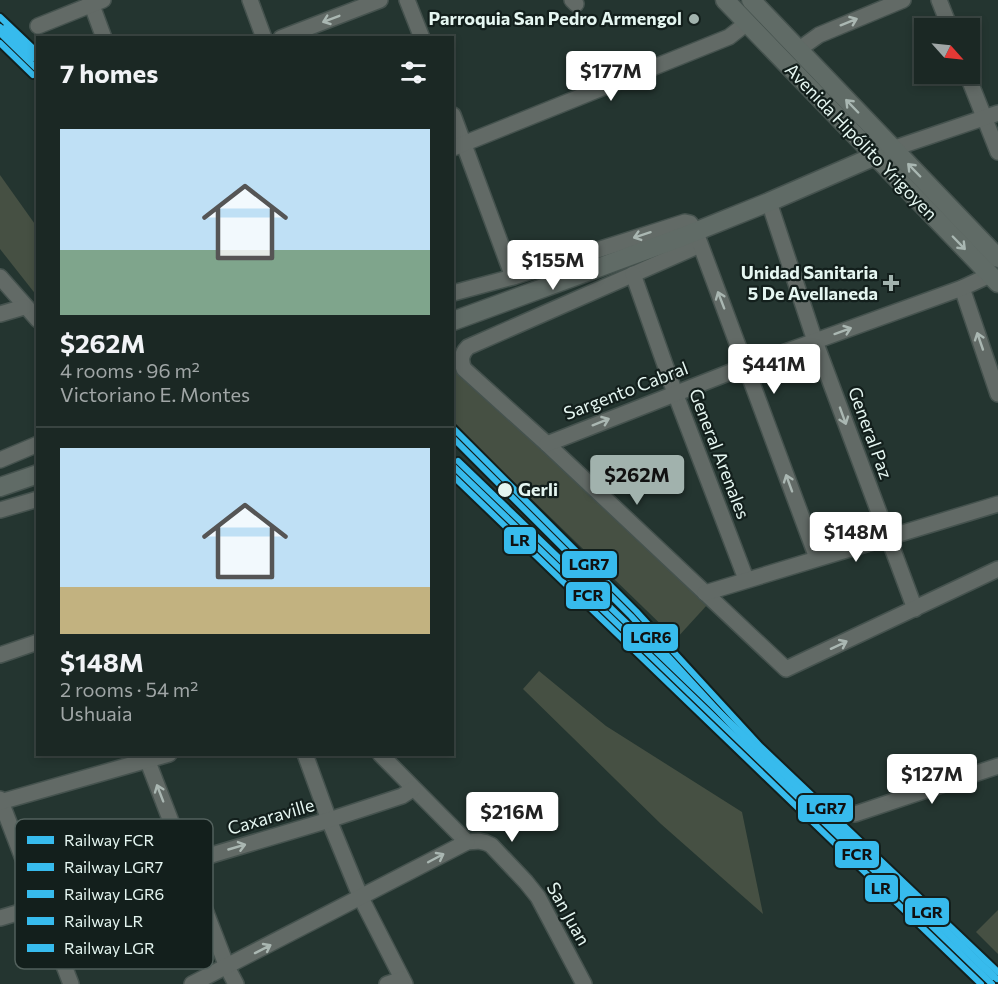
<!DOCTYPE html>
<meta charset="utf-8">
<style>
body{margin:0;font-family:Commissioner,sans-serif;background:#283431;color:#f1f3f6;height:100vh;display:flex;flex-direction:column;font-size:22px;white-space:nowrap}
*{box-sizing:border-box;margin:0}
p{font-size:20px;color:#a0a6a6}
.icon{flex:none;width:33px;height:33px;fill:none;stroke:currentColor;stroke-width:2;stroke-linecap:round;stroke-linejoin:round}
.map{position:relative;flex:1;overflow:hidden}
.panel{position:absolute;left:36px;top:36px;width:418px;height:720px;display:flex;flex-direction:column;background:#1b2824;border-radius:0px;box-shadow:0 3px 9px #0003,0 0 0 2px #394441}
.panel>*{flex:none}
.needle{width:39px;rotate:117deg}
.tools{position:absolute;left:914px;top:18px;display:grid;gap:12px}
.tools a{display:grid;place-items:center;width:66px;height:66px;border-radius:0px;background:#1b2824;box-shadow:0 3px 9px #0003,0 0 0 2px #394441;font-size:30px}
.price{position:absolute;translate:-50% -51px;padding:0 14px;border-radius:6px;background:#fff;color:#222;font-size:20px;line-height:39px;filter:drop-shadow(0 2px 3px #0008)}
.price::after{content:'';position:absolute;left:50%;top:36px;width:18px;height:14px;margin-left:-9px;background:inherit;clip-path:polygon(0 0,100% 0,50% 100%)}
.price.active{background:#a1b2ad;color:#111}
ul{padding:0;list-style:none}
li{display:grid;align-content:center;gap:12px;height:318px;padding:0 24px}
li+li{border-top:2px solid #394441}
li span{display:grid;place-items:center;height:186px;border-radius:0px;color:#555}
li>.icon{margin-inline-start:auto}
span .icon{width:108px;height:108px;fill:#fffc;stroke-width:1}
li b{font-size:26px}
h2{display:flex;justify-content:space-between;align-items:center;height:72px;padding:0 24px;font-size:26px}
.map>svg:first-child{display:block}
.green{fill:#465043}
.lines{fill:none;stroke-linecap:round;stroke-linejoin:round}
.minor-casing{stroke:#45524e;stroke-width:18}
.major-casing{stroke:#45524e;stroke-width:21}
.minor{stroke:#626a66;stroke-width:15}
.major{stroke:#606b66;stroke-width:18}
.rail-1-casing{stroke:#131f1c;stroke-width:10}
.rail-2-casing{stroke:#131f1c;stroke-width:10}
.rail-3-casing{stroke:#131f1c;stroke-width:10}
.rail-4-casing{stroke:#131f1c;stroke-width:10}
.rail-5-casing{stroke:#131f1c;stroke-width:10}
.rail-1{stroke:#37bbed;stroke-width:6}
.rail-2{stroke:#37bbed;stroke-width:6}
.rail-3{stroke:#37bbed;stroke-width:6}
.rail-4{stroke:#37bbed;stroke-width:6}
.rail-5{stroke:#37bbed;stroke-width:6}
.oneway{stroke:#aab7b2}
.oneway2{stroke:#a9b7b2}
.poi-dot{fill:#a1b2ad;stroke:#131f1c;stroke-width:2}
.stop-dot{fill:#e5f6f1;stroke:#131f1c;stroke-width:2}
.labels{text-anchor:middle;stroke-width:4.5;stroke-linejoin:round;paint-order:stroke}
.poi-label{font-size:18px;font-weight:bold;fill:#e5f6f1;stroke:#131f1c;text-anchor:end}
.street-label{font-size:18px;fill:#e5f6f1;stroke:#131f1c}
.stop-label{font-size:18px;font-weight:bold;fill:#e5f6f1;stroke:#131f1c;text-anchor:start}
.key{fill:#131f1c;stroke:#52605c;stroke-width:1.5}
.key-label{font-size:16px;fill:#e5f6f1}
.line-badge{stroke:#131f1c;stroke-width:2}
.pale-badge-label{font-size:16px;text-anchor:middle;font-weight:bold;fill:#111}
</style>
<div class="map">
<svg width="998" height="984" viewBox="0 0 998 984">
<rect width="100%" height="100%" fill="#243530"/>
<g class="green">
<path d="M0,175l37,52v69l-37,-47z"/>
<path d="M453,359l255,245 -32,35 -223,-216z"/>
<path d="M539,671l67,55 136,86 21,102 -102,-90 -138,-135z"/>
<path d="M998,910v44l-22,-22z"/>
</g>
<g class="lines">
<defs>
<g id="minor">
<path d="M90,0l14,38"/>
<path d="M250,0l14,38"/>
<path d="M407,0l15,38"/>
<path d="M572,0l4,4"/>
<path d="M939,0l11,28"/>
<path d="M38,26l65,-26"/>
<path d="M281,38l99,-38"/>
<path d="M798,50l21,-15 84,-35"/>
<path d="M967,74l31,78"/>
<path d="M453,115l60,162"/>
<path d="M453,148l276,-111 18,-14"/>
<path d="M883,152l115,-39"/>
<path d="M769,202l46,139 100,268"/>
<path d="M700,245l-232,102c-7,7 -8,13 -4,22l83,75 239,225 212,-100"/>
<path d="M633,274l42,119 71,186"/>
<path d="M0,277l38,43"/>
<path d="M962,288l36,106"/>
<path d="M453,293l60,-16 172,-55 5,1 5,7 122,328"/>
<path d="M0,314l24,-7"/>
<path d="M547,444l199,-78 216,-78 28,-13"/>
<path d="M0,460l38,-16"/>
<path d="M0,510l38,-11"/>
<path d="M705,593l293,-89"/>
<path d="M0,655l38,-13"/>
<path d="M145,754l82,213 9,17"/>
<path d="M305,754l24,66 32,78 44,86"/>
<path d="M380,754l87,88c9,-1 15,-2 24,3l35,37 12,15 46,87"/>
<path d="M0,799l71,185"/>
<path d="M0,802l169,-48"/>
<path d="M855,814l143,-48"/>
<path d="M0,918l329,-98 73,-24 11,-7"/>
<path d="M192,984l275,-142"/>
<path d="M387,984l15,-5"/>
</g>
<g id="major">
<path d="M725,0l273,283"/>
<path d="M751,0l247,258"/>
<path d="M453,321l229,-84 87,-35 106,-46"/>
<path d="M0,487l38,-13"/>
</g>
</defs>
<use href="#minor" class="minor-casing"/>
<use href="#major" class="major-casing"/>
<use href="#minor" class="minor"/>
<use href="#major" class="major"/>
<defs>
<g id="rail-1">
<path d="M0,33l38,37"/>
<path d="M453,466l539,518"/>
</g>
<g id="rail-2">
<path d="M0,17l38,36"/>
<path d="M453,428l183,183 124,135 238,226"/>
</g>
<g id="rail-3">
<path d="M0,27l33,31"/>
<path d="M453,438l178,178 124,135 238,226"/>
</g>
<g id="rail-4">
<path d="M0,43l33,32"/>
<path d="M453,476l528,508"/>
</g>
<g id="rail-5">
<path d="M5,28l33,31"/>
<path d="M458,461l539,518"/>
</g>
</defs>
<use href="#rail-1" class="rail-1-casing"/>
<use href="#rail-2" class="rail-2-casing"/>
<use href="#rail-3" class="rail-3-casing"/>
<use href="#rail-4" class="rail-4-casing"/>
<use href="#rail-5" class="rail-5-casing"/>
<use href="#rail-1" class="rail-1"/>
<use href="#rail-2" class="rail-2"/>
<use href="#rail-3" class="rail-3"/>
<use href="#rail-4" class="rail-4"/>
<use href="#rail-5" class="rail-5"/>
</g>
<defs><path id="oneway-shaft" d="M-6 0H5M1.5-3L5.5 0L1.5 3" fill="none" stroke-width="1.6" stroke-linecap="round" stroke-linejoin="round" transform="scale(1.5)"/></defs>
<g class="oneway">
<use href="#oneway-shaft" transform="translate(331 19) rotate(159)"/>
<use href="#oneway-shaft" transform="translate(849 22) rotate(-22)"/>
<use href="#oneway-shaft" transform="translate(642 235) rotate(162)"/>
<use href="#oneway-shaft" transform="translate(721 300) rotate(-111)"/>
<use href="#oneway-shaft" transform="translate(843 331) rotate(-20)"/>
<use href="#oneway-shaft" transform="translate(980 341) rotate(-109)"/>
<use href="#oneway-shaft" transform="translate(843 416) rotate(70)"/>
<use href="#oneway-shaft" transform="translate(601 422) rotate(-22)"/>
<use href="#oneway-shaft" transform="translate(789 483) rotate(-110)"/>
<use href="#oneway-shaft" transform="translate(839 645) rotate(-25)"/>
<use href="#oneway-shaft" transform="translate(160 793) rotate(-111)"/>
<use href="#oneway-shaft" transform="translate(237 847) rotate(-16)"/>
<use href="#oneway-shaft" transform="translate(436 858) rotate(-28)"/>
<use href="#oneway-shaft" transform="translate(263 949) rotate(-27)"/>
</g>
<g class="oneway2">
<use href="#oneway-shaft" transform="translate(852 106) rotate(-134)"/>
<use href="#oneway-shaft" transform="translate(914 170) rotate(-134)"/>
<use href="#oneway-shaft" transform="translate(959 243) rotate(46)"/>
</g>
<g class="poi-dot">
<circle cx="694" cy="19" r="6"/>
<path d="M888 274h6v6h6v6h-6v6h-6v-6h-6v-6h6z"/>
</g>
<circle class="stop-dot" cx="505" cy="490" r="8"/>
<g class="labels">
<g class="poi-label">
<text x="682" y="25">Parroquia San Pedro Armengol</text>
<text x="878" y="279">Unidad Sanitaria<tspan x="878" dy="21">5 De Avellaneda</tspan></text>
</g>
<g class="street-label">
<text transform="translate(861 142) rotate(46)" y="6">Avenida Hipólito Yrigoyen</text>
<text transform="translate(626 391) rotate(-21)" y="6">Sargento Cabral</text>
<text transform="translate(870 433) rotate(70)" y="6">General Paz</text>
<text transform="translate(719 454) rotate(69)" y="6">General Arenales</text>
<text transform="translate(271 817) rotate(-16)" y="6">Caxaraville</text>
<text transform="translate(568 914) rotate(61)" y="6">San Juan</text>
</g>
<g class="stop-label">
<text x="518" y="496">Gerli</text>
</g>
</g>
<rect x="15" y="819" width="198" height="150" rx="9" class="key"/>
<rect x="27" y="836" width="27" height="8" fill="#37bbed"/>
<rect x="27" y="863" width="27" height="8" fill="#37bbed"/>
<rect x="27" y="890" width="27" height="8" fill="#37bbed"/>
<rect x="27" y="917" width="27" height="8" fill="#37bbed"/>
<rect x="27" y="944" width="27" height="8" fill="#37bbed"/>
<g class="key-label">
<text x="64" y="846">Railway FCR</text>
<text x="64" y="873">Railway LGR7</text>
<text x="64" y="900">Railway LGR6</text>
<text x="64" y="927">Railway LR</text>
<text x="64" y="954">Railway LGR</text>
</g>
<g class="line-badge">
<rect x="503" y="526" width="34" height="29" rx="6" fill="#37bbed"/>
<rect x="561" y="550" width="57" height="29" rx="6" fill="#37bbed"/>
<rect x="565" y="581" width="46" height="29" rx="6" fill="#37bbed"/>
<rect x="622" y="623" width="57" height="29" rx="6" fill="#37bbed"/>
<rect x="797" y="794" width="57" height="29" rx="6" fill="#37bbed"/>
<rect x="834" y="840" width="46" height="29" rx="6" fill="#37bbed"/>
<rect x="864" y="874" width="35" height="29" rx="6" fill="#37bbed"/>
<rect x="904" y="897" width="46" height="29" rx="6" fill="#37bbed"/>
</g>
<g class="pale-badge-label">
<text x="520" y="546">LR</text>
<text x="589" y="570">LGR7</text>
<text x="588" y="601">FCR</text>
<text x="651" y="643">LGR6</text>
<text x="826" y="814">LGR7</text>
<text x="857" y="860">FCR</text>
<text x="881" y="894">LR</text>
<text x="927" y="918">LGR</text>
</g>
</svg>
<div class="tools">
<a><svg class="needle" viewBox="-14 -14 28 28"><path d="M0-13l5 13h-10z" fill="#e53935"/><path d="M0 13l5-13h-10z" fill="#a0a6a6"/></svg></a>
</div>
<b class="price" style="left:611px;top:102px">$177M</b>
<b class="price" style="left:553px;top:291px">$155M</b>
<b class="price" style="left:774px;top:395px">$441M</b>
<b class="price active" style="left:637px;top:506px">$262M</b>
<b class="price" style="left:856px;top:563px">$148M</b>
<b class="price" style="left:932px;top:805px">$127M</b>
<b class="price" style="left:512px;top:843px">$216M</b>
<section class="panel">
<h2>7 homes<svg class="icon" aria-label="filters" viewBox="0 0 24 24"><path d="M4 7h16M4 17h16"/><circle cx="9" cy="7" r="2"/><circle cx="15" cy="17" r="2"/></svg></h2>
<ul>
<li><span style="background:linear-gradient(#bfe0f5 65%,#7fa58c 0)"><svg class="icon" aria-label="home" viewBox="0 0 24 24"><path d="M3 11l9-7 9 7M6 9v11h12V9"/></svg></span><div><b>$262M</b><p>4 rooms · 96 m²</p><p>Victoriano E. Montes</p></div></li>
<li><span style="background:linear-gradient(#bfe0f5 75%,#c2b280 0)"><svg class="icon" aria-label="home" viewBox="0 0 24 24"><path d="M3 11l9-7 9 7M6 9v11h12V9"/></svg></span><div><b>$148M</b><p>2 rooms · 54 m²</p><p>Ushuaia</p></div></li>
</ul>
</section>
</div>
